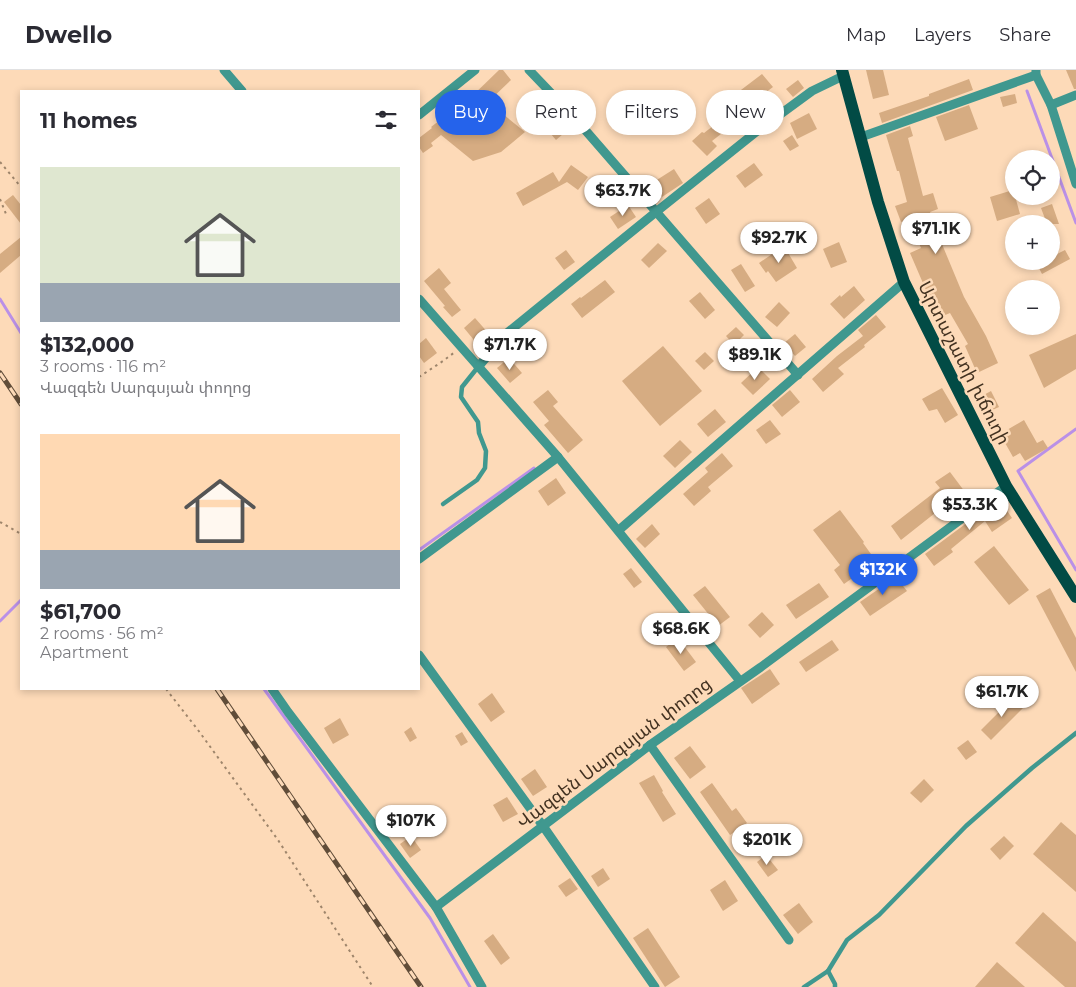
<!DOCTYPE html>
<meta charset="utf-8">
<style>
body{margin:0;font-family:Montserrat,"Noto Sans Armenian",sans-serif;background:#f7f7f7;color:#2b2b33;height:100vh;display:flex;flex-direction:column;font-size:19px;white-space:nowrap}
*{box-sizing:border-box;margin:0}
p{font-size:16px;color:#7c7c81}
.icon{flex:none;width:28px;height:28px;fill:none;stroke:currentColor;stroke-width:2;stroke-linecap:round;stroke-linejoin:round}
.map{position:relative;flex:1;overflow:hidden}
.side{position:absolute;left:20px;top:20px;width:400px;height:600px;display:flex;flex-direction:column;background:#fff;border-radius:0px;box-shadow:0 2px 8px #0003}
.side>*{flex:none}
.guide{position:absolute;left:435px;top:20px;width:475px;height:45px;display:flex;gap:10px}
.controls{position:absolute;left:1005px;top:80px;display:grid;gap:10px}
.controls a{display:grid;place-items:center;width:55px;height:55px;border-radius:50%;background:#fff;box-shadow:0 2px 8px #0003;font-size:25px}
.price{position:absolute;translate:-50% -42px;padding:0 11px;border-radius:18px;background:#fff;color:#222;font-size:16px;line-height:32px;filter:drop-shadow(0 1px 2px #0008)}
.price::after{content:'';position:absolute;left:50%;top:30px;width:15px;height:11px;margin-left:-8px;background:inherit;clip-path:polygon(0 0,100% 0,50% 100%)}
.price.on{background:#2563eb;color:#fff}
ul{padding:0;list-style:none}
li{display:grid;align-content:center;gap:10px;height:265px;padding:0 20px}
li span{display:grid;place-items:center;height:155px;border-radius:0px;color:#555}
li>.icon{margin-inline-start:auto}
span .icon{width:90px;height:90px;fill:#fffc;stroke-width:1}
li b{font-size:21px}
h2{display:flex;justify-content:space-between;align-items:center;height:60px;padding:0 20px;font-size:21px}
.chip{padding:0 18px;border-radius:22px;background:#fff;box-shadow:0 2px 8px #0003;font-size:18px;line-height:45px}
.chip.on{background:#2563eb;color:#fff}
header{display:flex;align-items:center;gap:30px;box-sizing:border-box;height:70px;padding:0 25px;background:#fff;border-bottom:1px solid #e1e1e2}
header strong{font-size:24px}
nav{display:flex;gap:28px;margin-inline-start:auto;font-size:18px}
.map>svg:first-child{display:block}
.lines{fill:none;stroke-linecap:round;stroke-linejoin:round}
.stream{stroke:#ba90e7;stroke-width:3}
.building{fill:#d6ac82}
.path{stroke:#9e856b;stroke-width:2;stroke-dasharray:2.5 4;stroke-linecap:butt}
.lane{stroke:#40988f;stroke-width:4.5}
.street{stroke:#40988f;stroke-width:9}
.primary{stroke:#024b45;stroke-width:12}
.rail-casing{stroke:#614d39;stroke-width:5}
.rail{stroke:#fddab8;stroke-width:3;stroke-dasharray:9;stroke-linecap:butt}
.labels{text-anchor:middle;stroke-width:5;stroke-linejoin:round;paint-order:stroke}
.street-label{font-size:18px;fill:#423120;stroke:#fddab8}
</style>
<header>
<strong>Dwello</strong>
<nav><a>Map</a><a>Layers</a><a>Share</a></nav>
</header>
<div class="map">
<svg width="1076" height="917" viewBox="0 0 1076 917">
<rect width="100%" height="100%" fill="#fddab8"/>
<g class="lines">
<g class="stream">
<path d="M1027,21l49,132"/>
<path d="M0,229l21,34"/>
<path d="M1076,359l-58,42 58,99"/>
<path d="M419,480l115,-82"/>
<path d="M0,551l21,-21"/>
<path d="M264,619l166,229 40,69"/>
</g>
</g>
<g class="building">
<path d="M499,0h4l8,10 -23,22 37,30 -24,20 -28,9 -32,-26 -10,8 2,3 -10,7 -4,-6v-9l13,-10 -1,-1 13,-10 2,3 19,-19 1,1z"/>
<path d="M866,0h17l6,25 -16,4z"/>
<path d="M1066,0h10v19h-2z"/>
<path d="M762,4l11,13 -16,12 2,3 -8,6 -2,-3 -17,15 3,3 -23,18 5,5 -10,10 -15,-15 10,-9 2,1 27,-21 -9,-10 12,-12 3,3z"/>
<path d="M969,9l4,11 -91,33 -3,-10 50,-17v-2z"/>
<path d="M798,10l6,8 -11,9 -7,-8z"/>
<path d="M1015,24l2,9 -14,4 -3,-10z"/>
<path d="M969,35l9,24 -33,12 -9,-24z"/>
<path d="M809,43l8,16 -20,10 -7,-16z"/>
<path d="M560,45l10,13 -14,12 -11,-13z"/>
<path d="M910,56l3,10 -5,2 15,58 10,-3 5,16 -8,3 10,25h-1l25,60 22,39 12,27 -21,10 -12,-27 3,-2 -18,-31 -12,5 -28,-65 11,-5 -12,-29 -8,3 -6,-16 12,-4 -8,-31h-2l-11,-36z"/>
<path d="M792,65l7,11 -9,5 -7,-10z"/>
<path d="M754,93l9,12 -18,13 -9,-12z"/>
<path d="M571,95l17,12 -10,13 -11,-8 -44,24 -7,-13 37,-21 6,10z"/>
<path d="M674,99l9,14 -21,14 -10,-14z"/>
<path d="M1013,120l1,6h1l5,18 -23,7 -7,-24z"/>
<path d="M13,125l8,10v19l-17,-22z"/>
<path d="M709,128l11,16 -14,10 -11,-16z"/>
<path d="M1052,134l7,20h-12l-6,-16z"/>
<path d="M628,135l8,12 -18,12 -8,-12z"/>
<path d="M21,167v18l-21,18v-19z"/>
<path d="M839,172l8,20 -16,6 -8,-19z"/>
<path d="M658,173l9,8 -18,17 -8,-8z"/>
<path d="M784,176l13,22 -21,14 -8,-11 -2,2 -7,-10z"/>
<path d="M566,180l9,12 -11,8 -9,-12z"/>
<path d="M1065,180l5,9 -28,15 -5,-10 6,-3h8v-4z"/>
<path d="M741,194l14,22 -10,6 -14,-22z"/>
<path d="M439,198l12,15 -7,6 17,21 -9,7 -9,-10 2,-1 -21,-25z"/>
<path d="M605,210l10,12 -33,26 -11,-14 9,-7 1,1z"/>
<path d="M854,216l11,14 -21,19 -14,-15 10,-9 1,2z"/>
<path d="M700,222l15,18 -10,9 -16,-18z"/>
<path d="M779,232l11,11 -13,14 -12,-10z"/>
<path d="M876,245l10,12 -22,18 1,2 -27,21 6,6 -21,18 -11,-13 25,-23 26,-20 -5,-6z"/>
<path d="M475,248l15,17 -12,10 -14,-17z"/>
<path d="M736,257l8,8 -10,10 -8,-9z"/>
<path d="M795,264l11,13 -11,9 -11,-13z"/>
<path d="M1076,264v35l-32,19 -15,-33z"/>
<path d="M426,268l11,15 -13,10 -5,-7v-12z"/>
<path d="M663,276l39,45 -42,35 -38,-45z"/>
<path d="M705,282l9,9 -10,9 -9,-9z"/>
<path d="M509,288l13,15 -12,10 -13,-15z"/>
<path d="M758,297l12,12 -17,16 -12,-12z"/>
<path d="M942,318l16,27 -13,8 -8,-14 -8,2 -7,-12z"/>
<path d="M548,320l10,12 -5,4 30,34 -15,13 -24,-28 5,-4 -16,-19z"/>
<path d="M790,320l10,12 -18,15 -10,-12z"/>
<path d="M991,321l8,16 -11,5 -8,-15z"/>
<path d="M715,339l11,13 -18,15 -11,-13z"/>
<path d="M770,350l11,14 -15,10 -10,-14z"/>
<path d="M1024,350l13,23 6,-3 5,8 -23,13 -5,-8 -7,4 -13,-23z"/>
<path d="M680,370l12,12 -17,16 -12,-12z"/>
<path d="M722,383l11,13 -25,21 3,4 -17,15 -11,-12 25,-22 -3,-4z"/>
<path d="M950,402l15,20 -15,11 -1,-1 -48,38 -10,-14 49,-38 -5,-6z"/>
<path d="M556,408l10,15 -18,13 -10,-15z"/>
<path d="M999,429l13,19 -20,14 -7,-11 -34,28 2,3 -19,14 -9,-12z"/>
<path d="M840,440l24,32 -1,1 13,18 -32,23 -10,-14 6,-5 -27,-35z"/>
<path d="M652,454l8,10 -15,14 -9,-9z"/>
<path d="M994,476l35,44 -20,15 -35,-43z"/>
<path d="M631,498l11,14 -8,6 -11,-14z"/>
<path d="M896,507l11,14 -37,25 -10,-14z"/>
<path d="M819,513l10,14 -33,22 -10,-14z"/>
<path d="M705,516l25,31 -12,9 -25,-31z"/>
<path d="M1050,518l26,50v34l-40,-76z"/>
<path d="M762,542l12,13 -14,13 -12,-13z"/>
<path d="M678,568l18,24 -12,9 -18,-24z"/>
<path d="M832,570l7,10 -33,22 -7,-10z"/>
<path d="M770,599l10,15 -28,20 -11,-16z"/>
<path d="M492,623l13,19 -14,10 -13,-18z"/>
<path d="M1014,627l10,10 -33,33 -10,-10z"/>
<path d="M340,648l9,17 -16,9 -9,-16z"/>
<path d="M411,657l6,11 -7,4 -6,-10z"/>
<path d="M462,662l6,10 -7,4 -6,-10z"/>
<path d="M968,670l9,12 -11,8 -9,-12z"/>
<path d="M690,676l16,21 -16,12 -16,-21z"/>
<path d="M535,699l12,18 -14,9 -12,-17z"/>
<path d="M654,705l9,16 -1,1 14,22 -13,8 -24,-39z"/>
<path d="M924,709l10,11 -13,13 -11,-10z"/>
<path d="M712,713l20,28 4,-3 11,15 -17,12 -30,-43z"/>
<path d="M507,727l11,17 -15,8 -10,-17z"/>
<path d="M1061,752l15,13v57l-43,-38z"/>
<path d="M411,766l10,14 -11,8 -10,-14z"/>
<path d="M1004,766l10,10 -14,14 -10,-11z"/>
<path d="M766,785l12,15 -10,7 -11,-15z"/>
<path d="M603,798l7,11 -12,8 -7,-11z"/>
<path d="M570,808l8,11 -12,8 -8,-11z"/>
<path d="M725,810l13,21 -15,10 -13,-21z"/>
<path d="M799,833l14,19 -15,12 -15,-19z"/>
<path d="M1043,842l33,30v45h-11l-50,-44z"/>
<path d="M648,858l32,49 -15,10 -32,-49z"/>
<path d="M493,864l17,24 -9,7 -17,-24z"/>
<path d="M997,892l28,25h-50z"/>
</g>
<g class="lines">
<g class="path">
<path d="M0,92l21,25"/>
<path d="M0,129l6,15"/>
<path d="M419,307l24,-16 12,-9"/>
<path d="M0,452l21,12"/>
<path d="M166,619l32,41 80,110 95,147"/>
</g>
<g class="lane">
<path d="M443,434l34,-24 8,-12 1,-17 -7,-18 -1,-11 -17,-25 1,-10 16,-20"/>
<path d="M828,901l7,13v3"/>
<path d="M804,917l24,-16 19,-31 32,-25 87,-89 66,-58 44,-35"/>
</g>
<g class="street">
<path d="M224,0l18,21"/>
<path d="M529,0l44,46 225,259"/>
<path d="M1036,0v5l15,30 25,79"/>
<path d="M1051,35l25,-10"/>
<path d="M419,45l56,-45"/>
<path d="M861,67l175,-62"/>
<path d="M419,229l139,158 182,224"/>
<path d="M478,297l29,-34 149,-121 100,-80 56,-41 31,-15"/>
<path d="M619,460l285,-248"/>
<path d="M419,489l139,-102"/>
<path d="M419,585l124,171 112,161"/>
<path d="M272,619l16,23 148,195 46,80"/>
<path d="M650,675l139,195"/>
<path d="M436,837l214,-162 111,-78 245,-181"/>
</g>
<path class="primary" d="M842,0l36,132 26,80 102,204 70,111"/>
<defs>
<g id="rail">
<path d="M0,303l21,31"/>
<path d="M217,619l204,298"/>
</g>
</defs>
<use href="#rail" class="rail-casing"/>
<use href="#rail" class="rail"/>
</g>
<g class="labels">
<g class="street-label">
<text transform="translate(964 293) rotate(63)" y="6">Արտաշատի խճուղի</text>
<text transform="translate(614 683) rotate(-37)" y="6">Վազգեն Սարգսյան փողոց</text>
</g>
</g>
</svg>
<div class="controls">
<a><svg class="icon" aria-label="locate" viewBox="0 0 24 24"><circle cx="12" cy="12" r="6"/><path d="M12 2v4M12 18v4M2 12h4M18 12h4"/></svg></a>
<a>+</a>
<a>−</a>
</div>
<b class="price" style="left:623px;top:147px">$63.7K</b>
<b class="price" style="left:936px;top:185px">$71.1K</b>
<b class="price" style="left:779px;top:194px">$92.7K</b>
<b class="price" style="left:510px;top:301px">$71.7K</b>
<b class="price" style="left:755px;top:311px">$89.1K</b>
<b class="price" style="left:970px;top:461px">$53.3K</b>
<b class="price on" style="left:883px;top:526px">$132K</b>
<b class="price" style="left:681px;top:585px">$68.6K</b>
<b class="price" style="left:1002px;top:648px">$61.7K</b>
<b class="price" style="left:411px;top:777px">$107K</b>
<b class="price" style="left:767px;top:796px">$201K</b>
<div class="guide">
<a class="chip on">Buy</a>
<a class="chip">Rent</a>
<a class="chip">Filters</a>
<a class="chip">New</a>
</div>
<section class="side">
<h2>11 homes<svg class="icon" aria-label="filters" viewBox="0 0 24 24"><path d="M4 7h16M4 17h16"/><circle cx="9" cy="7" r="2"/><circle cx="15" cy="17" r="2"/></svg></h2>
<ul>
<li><span style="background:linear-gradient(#dfe7d0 75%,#9aa5b1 0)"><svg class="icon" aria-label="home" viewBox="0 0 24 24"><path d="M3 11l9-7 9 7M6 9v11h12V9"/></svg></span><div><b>$132,000</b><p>3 rooms · 116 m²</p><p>Վազգեն Սարգսյան փողոց</p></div></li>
<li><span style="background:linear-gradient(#ffd9b3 75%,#9aa5b1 0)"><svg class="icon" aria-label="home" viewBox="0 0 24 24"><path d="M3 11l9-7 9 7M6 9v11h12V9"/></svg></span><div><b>$61,700</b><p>2 rooms · 56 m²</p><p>Apartment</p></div></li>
</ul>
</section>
</div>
